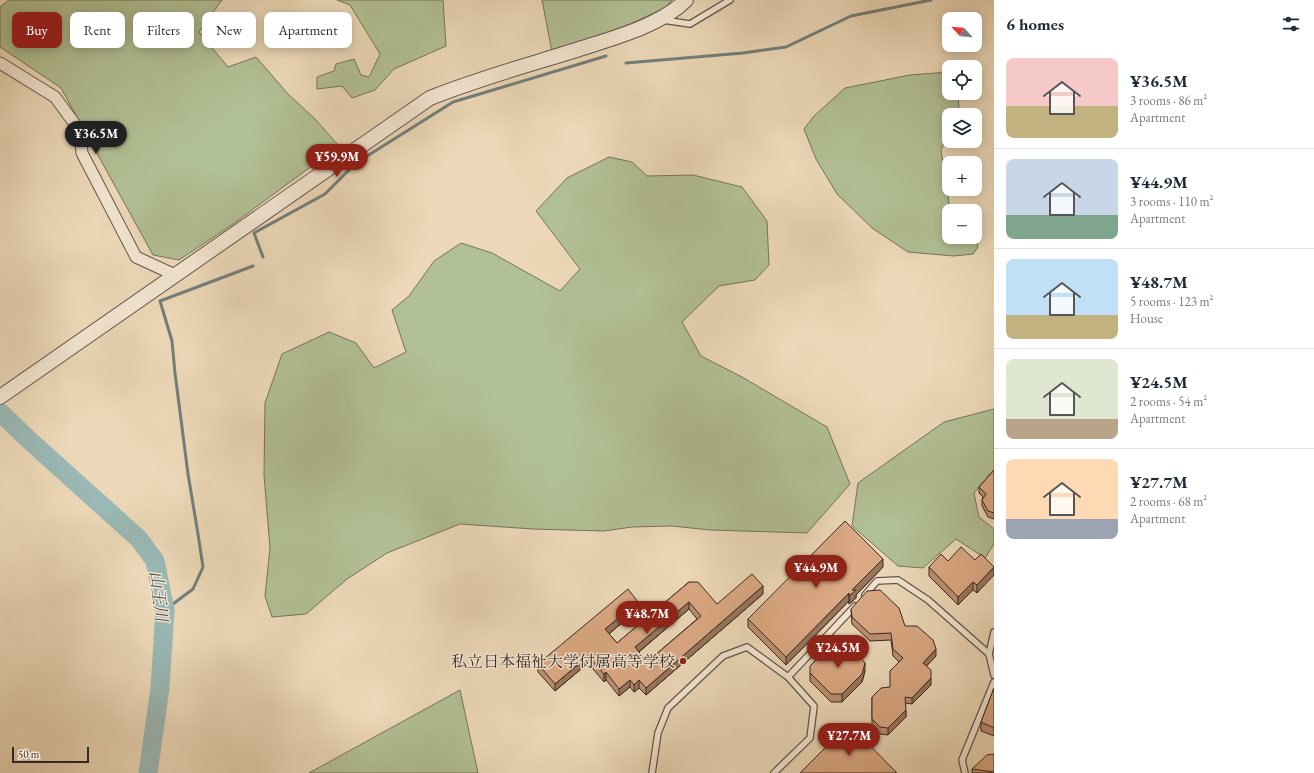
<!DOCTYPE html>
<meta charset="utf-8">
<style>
body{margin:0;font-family:"EB Garamond","Noto Serif JP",serif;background:#f2f2f3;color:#1f2937;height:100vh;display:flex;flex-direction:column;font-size:15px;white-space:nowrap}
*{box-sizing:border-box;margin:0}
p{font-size:13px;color:#747a83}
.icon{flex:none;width:22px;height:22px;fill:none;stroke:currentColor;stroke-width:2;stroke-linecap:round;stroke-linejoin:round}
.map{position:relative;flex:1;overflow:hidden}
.drawer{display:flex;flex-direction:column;background:#fff;width:320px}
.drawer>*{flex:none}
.guide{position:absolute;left:12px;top:12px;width:380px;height:36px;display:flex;gap:8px}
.needle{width:26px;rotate:296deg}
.fabs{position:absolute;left:942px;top:12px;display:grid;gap:8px}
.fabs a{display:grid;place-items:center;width:40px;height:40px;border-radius:8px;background:#fff;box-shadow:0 2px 10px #0003;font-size:20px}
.scale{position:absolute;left:12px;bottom:10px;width:77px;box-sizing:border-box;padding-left:4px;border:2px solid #362925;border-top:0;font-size:11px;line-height:14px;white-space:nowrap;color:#362925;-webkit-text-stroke:3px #f3e6d2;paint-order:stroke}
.price{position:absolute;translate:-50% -34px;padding:0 9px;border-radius:14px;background:#8f2418;color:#fff;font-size:13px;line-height:26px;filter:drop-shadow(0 1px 2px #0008)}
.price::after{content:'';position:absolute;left:50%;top:24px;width:12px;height:9px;margin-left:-6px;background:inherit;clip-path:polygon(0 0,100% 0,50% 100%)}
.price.selected{background:#222;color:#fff}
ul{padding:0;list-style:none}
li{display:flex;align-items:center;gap:12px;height:100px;padding:0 12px}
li+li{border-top:1px solid #e0e1e3}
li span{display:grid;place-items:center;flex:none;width:112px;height:80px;border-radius:8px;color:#555}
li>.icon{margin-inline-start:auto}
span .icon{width:48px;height:48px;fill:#fffc;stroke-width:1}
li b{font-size:17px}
h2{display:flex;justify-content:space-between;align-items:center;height:48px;padding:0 12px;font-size:17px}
.pill{padding:0 14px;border-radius:8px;background:#fff;box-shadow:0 2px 10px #0003;font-size:14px;line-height:36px}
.pill.selected{background:#8f2418;color:#fff}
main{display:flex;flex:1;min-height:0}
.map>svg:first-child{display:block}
.green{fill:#b2c095;stroke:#74745d}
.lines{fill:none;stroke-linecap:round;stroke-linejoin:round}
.stream{stroke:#727f7c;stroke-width:3}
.river{stroke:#9ab9b6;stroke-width:19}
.service-casing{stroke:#64554a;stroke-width:8}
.minor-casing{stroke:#64554a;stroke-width:13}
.tertiary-casing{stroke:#64554a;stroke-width:16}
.service{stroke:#f3e6d2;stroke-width:5.5}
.minor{stroke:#f3e6d2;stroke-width:11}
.tertiary{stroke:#f3e6d2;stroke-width:14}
.wall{fill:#bc9171;stroke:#362925;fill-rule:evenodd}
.shaded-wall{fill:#99765c;stroke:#362925}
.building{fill:#dba983;stroke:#362925;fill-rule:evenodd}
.poi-dot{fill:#8f2418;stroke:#f3e6d2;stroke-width:1.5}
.labels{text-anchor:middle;stroke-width:3;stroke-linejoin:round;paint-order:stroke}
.poi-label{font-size:16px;fill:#362925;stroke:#f3e6d2;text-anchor:end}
.water-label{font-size:17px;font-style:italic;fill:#4f4d49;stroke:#f3e6d2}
</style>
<main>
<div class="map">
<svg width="994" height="773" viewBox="0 0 994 773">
<rect width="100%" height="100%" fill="#edd9b9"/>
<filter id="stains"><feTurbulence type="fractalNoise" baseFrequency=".005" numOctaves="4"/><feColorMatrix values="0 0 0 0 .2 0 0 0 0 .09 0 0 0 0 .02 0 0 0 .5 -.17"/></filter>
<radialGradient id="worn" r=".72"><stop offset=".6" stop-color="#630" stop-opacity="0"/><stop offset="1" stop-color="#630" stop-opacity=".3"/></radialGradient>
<g class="green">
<path d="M9,0h213l-23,32 29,35 28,-10 32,37 27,25 24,27 -106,78 -54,36 -26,-5 -92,-167 -61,-41v-40z"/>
<path d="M337,0h106l3,46 -52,23 -19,21 -23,8 -10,-12 -25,3v-12l17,-6 2,-7 18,-5 7,16 8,2 11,-23 -30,-49z"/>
<path d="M542,0h130l-7,8 -39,18 -74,26z"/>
<path d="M949,72v21h9l1,16 -3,6h-7v16l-8,19 8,53 7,8h-7v26h26v-5l3,15 -5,7 -19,2 -46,-4 -36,-24 -35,-34 -21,-35 -12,-30 10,-13 31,-28 65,-13z"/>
<path d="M609,157l23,5 15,14 46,-1 49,12 25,34 2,44 -14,15 -36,6 -37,36 19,34 41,21 85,50 23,57 -43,49 -97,-3 -38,-4 -40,1 -28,4 -71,-2 -73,-5 -73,29 -40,26 -41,35 -34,3 -7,-21 5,-48 -6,-73 1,-72 17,-49 47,-22 27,11 18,25 32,-16 -14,-42 17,-14 25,-35 27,-18 31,10 68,38 20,-22 -44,-58 31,-33z"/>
<path d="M994,409v61l-20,23 5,24 15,12v15l-9,14 -29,-19 -33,29 -25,-2 -46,-40 6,-43 86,-61z"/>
<path d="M460,690l18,83h-169z"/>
</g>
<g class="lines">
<g class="stream">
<path d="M626,63l117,-10 43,-6 65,-31 80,-16"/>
<path d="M263,257l-9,-24 71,-39 31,-31 97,-61 153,-46"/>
<path d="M165,610l28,-21 10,-22 -5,-33 -10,-60 -13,-101 -3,-32 -12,-40 93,-35"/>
</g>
<path class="river" d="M0,412l28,27 111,100 16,22 10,49 -5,78 -12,85"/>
<defs>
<g id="service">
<path d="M663,20l27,4 40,-24"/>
<path d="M865,595l12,-14 21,-1 30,20 61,54 5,21"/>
<path d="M989,654l5,-22"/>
<path d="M788,677l67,-71"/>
<path d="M652,773l6,-40 10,-25 55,-52 24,-9 41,30 26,29 -4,32 -36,35"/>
<path d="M965,773l-3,-13 32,-78"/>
</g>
<path id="minor" d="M0,63l55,34 25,34 2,22 54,104 39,18"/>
<path id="tertiary" d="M0,397l430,-299c47,-19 95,-32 143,-47 36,-12 86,-24 113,-51"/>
</defs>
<use href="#service" class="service-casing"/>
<use href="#minor" class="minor-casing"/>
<use href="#tertiary" class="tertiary-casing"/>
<use href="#service" class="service"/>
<use href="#minor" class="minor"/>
<use href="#tertiary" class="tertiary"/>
</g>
<g class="wall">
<path d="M994,470v49l-6,-2 -6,-11v-6l1,-3 -4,-4v-6z"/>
<path d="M981,554l-4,39 -4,-3 -15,15 -29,-29v-9l19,-6 27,-1z"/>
<path d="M883,567l-27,28v3l-7,6v-3l-63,64 -38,-38v-8z"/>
<path d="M689,582l28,22 46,-10 -117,101 -7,-7 -5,4 -4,-5 -11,9 -13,-16 -2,2 -16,-19 -33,28 -17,-19v-8l100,-55 -29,25 8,9zM689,609l8,10 -50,43 -8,-10z"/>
<path d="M851,609l54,17 31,30 -10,10 5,19 -19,19 -7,-1 1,14 -18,18 -8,-1 -8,-8v-29l18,-10 9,-25 -6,-6 -2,-16 -21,1 -18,-17z"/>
<path d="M865,671l-3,11 -20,20h-11l-21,-21v-8z"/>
<path d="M994,688v48l-13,-5v-9z"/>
<path d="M994,754v19h-22v-4z"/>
</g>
<g class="shaded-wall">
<path d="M883,559v8l-27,28v3l-7,6v-8l3,-6z"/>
<path d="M994,567v8l-17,18v-8z"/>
<path d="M973,582v8l-15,15v-8z"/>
<path d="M763,586v8l-117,101v-7z"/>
<path d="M849,593v8l-63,64v-8z"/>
<path d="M638,602v7l-33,28v-8z"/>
<path d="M689,602v7l-54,46v-8z"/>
<path d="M936,649v7l-13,14v-7z"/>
<path d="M588,656v7l-33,28v-7z"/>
<path d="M865,663v8l-3,11 -20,20v-8z"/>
<path d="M606,672v8l-2,2v-8z"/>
<path d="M931,678v7l-19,19v-6z"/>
<path d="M630,680v7l-11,9v-7z"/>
<path d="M639,680v8l-5,4v-7z"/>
<path d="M906,710v7l-18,18v-7z"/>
</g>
<g class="building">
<path d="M994,470v43l-6,-2 -6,-11 4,-6 -7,-7z"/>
<path d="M845,521l38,38 -31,31h4l-7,6v-3l-63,64 -38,-38z"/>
<path d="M961,547l14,13 6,-6 13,13 -17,18 -4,-3 -15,15 -29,-30 12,-13 7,7z"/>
<path d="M752,574l11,12 -117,102 -7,-8 -5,5 -4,-5 -11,9 -13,-17 -2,2 -16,-18 -33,28 -17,-20 90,-75 10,13 -33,27 12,14 72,-61h9l19,22zM689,602l12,14 -54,46 -12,-15z"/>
<path d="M880,590l19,18 6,18h12l16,14 3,9 -13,14 8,7v8l-19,20 -7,-1 1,13 -18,18 -8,-1 -8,-8v-22l9,-9 9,-1v-16l13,-13 -10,-9 -2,-16 -21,1 -18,-17 -1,-8 16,-18z"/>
<path d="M829,647h21l15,16 -3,11 -20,20h-11l-21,-21v-7z"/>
<path d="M994,688v40l-13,-6z"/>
<path d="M849,724l48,49h-97z"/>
<path d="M994,754v18l-22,-3 15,-14z"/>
</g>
<circle class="poi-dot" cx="683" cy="661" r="4"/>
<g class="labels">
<g class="poi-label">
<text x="675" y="667">私立日本福祉大学付属高等学校</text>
</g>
<g class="water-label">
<text transform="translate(159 596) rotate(83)" y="6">山王川</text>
</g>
</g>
<rect width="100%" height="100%" filter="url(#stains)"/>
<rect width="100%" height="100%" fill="url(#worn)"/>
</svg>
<div class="fabs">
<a><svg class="needle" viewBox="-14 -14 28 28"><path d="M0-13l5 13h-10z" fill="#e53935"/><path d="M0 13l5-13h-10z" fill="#747a83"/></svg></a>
<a><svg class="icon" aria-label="locate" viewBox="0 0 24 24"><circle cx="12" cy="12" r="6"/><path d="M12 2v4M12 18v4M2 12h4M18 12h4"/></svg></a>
<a><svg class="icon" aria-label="layers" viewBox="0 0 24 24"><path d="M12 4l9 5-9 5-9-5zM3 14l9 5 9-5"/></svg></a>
<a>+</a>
<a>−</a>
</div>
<div class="scale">50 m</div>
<b class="price selected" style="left:96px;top:155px">¥36.5M</b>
<b class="price" style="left:337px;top:178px">¥59.9M</b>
<b class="price" style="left:816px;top:589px">¥44.9M</b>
<b class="price" style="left:647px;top:635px">¥48.7M</b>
<b class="price" style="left:838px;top:669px">¥24.5M</b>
<b class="price" style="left:849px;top:757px">¥27.7M</b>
<div class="guide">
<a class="pill selected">Buy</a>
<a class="pill">Rent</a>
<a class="pill">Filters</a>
<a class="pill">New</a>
<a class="pill">Apartment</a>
</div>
</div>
<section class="drawer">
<h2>6 homes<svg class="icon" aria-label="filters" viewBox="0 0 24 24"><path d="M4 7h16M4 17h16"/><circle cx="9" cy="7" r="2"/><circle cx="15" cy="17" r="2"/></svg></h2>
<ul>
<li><span style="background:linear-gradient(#f6c9c9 60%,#c2b280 0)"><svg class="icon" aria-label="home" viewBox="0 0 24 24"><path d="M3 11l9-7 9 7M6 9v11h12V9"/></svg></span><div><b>¥36.5M</b><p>3 rooms · 86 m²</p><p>Apartment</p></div></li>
<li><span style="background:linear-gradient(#c9d6e8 70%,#7fa58c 0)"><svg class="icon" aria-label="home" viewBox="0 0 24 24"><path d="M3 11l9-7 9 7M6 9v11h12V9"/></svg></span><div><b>¥44.9M</b><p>3 rooms · 110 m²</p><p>Apartment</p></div></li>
<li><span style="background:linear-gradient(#bfe0f5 70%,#c2b280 0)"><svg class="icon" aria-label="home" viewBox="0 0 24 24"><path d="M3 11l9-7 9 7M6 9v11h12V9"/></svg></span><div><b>¥48.7M</b><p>5 rooms · 123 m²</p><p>House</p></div></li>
<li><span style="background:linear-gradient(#dfe7d0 75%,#b9a48a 0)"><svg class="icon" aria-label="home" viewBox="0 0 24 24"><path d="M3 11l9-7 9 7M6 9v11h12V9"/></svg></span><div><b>¥24.5M</b><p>2 rooms · 54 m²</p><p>Apartment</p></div></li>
<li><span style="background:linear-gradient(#ffd9b3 75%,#9aa5b1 0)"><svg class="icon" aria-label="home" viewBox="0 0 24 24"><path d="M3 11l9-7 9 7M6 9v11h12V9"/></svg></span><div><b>¥27.7M</b><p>2 rooms · 68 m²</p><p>Apartment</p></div></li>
</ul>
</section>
</main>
